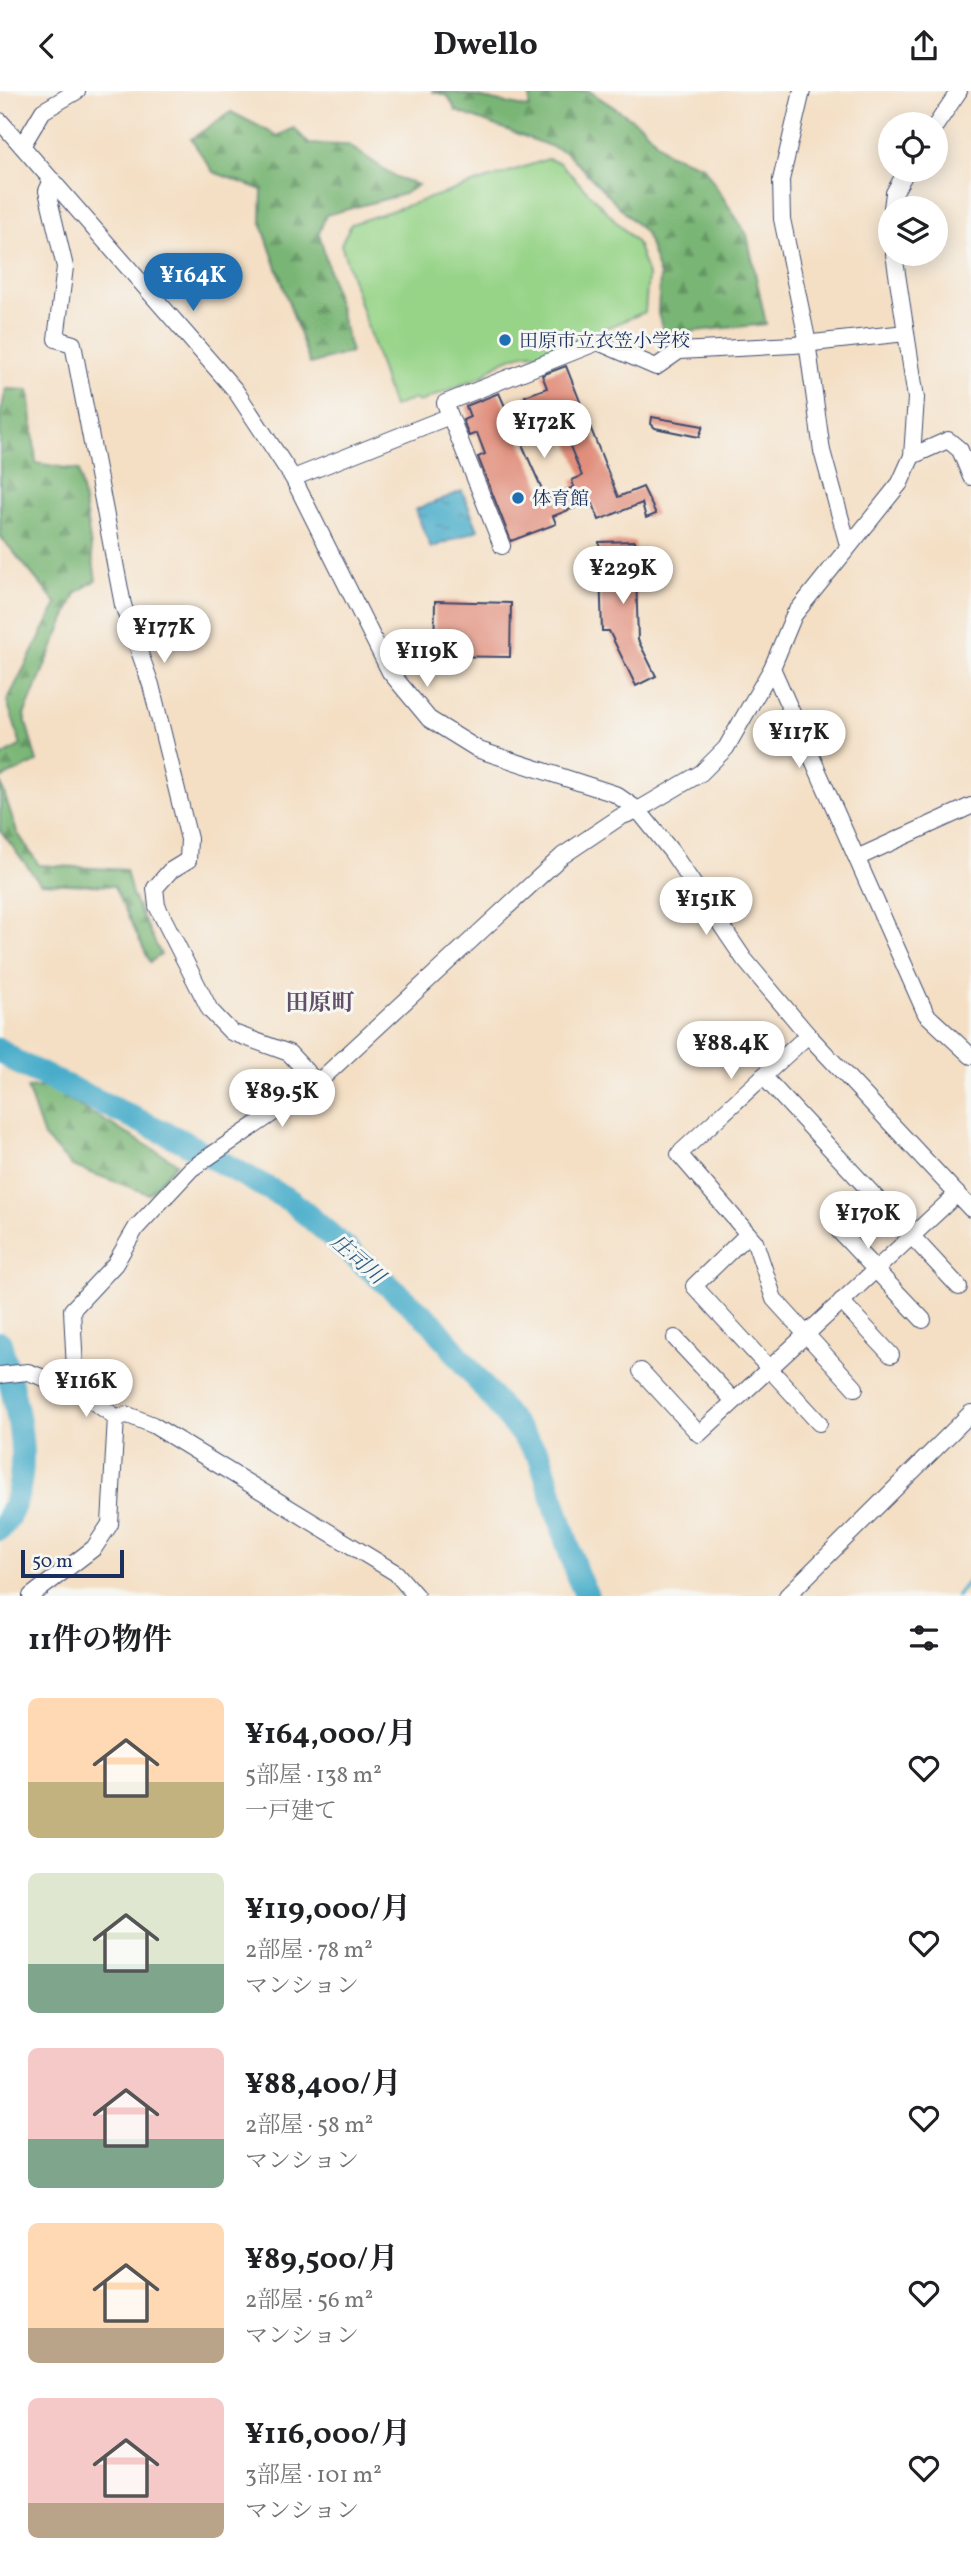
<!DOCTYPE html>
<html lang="ja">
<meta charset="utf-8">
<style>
body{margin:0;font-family:Vollkorn,"Noto Serif JP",serif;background:#f2f2f2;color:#202124;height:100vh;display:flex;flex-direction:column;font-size:26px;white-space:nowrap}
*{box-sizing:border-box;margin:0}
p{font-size:23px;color:#757577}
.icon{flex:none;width:38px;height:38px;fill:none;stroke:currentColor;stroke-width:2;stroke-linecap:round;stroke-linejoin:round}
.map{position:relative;height:1505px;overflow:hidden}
.side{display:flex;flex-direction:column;background:#fff;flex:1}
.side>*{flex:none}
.buttons{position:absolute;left:878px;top:21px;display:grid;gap:14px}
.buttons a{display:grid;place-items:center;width:70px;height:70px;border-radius:50%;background:#fff;box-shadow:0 4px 18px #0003;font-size:35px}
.scale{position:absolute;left:21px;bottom:18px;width:103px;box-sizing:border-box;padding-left:7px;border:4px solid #1b2f5e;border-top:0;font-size:19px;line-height:24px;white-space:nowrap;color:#1b2f5e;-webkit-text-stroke:5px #f6f6f2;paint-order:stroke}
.price{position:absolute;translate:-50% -60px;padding:0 16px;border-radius:24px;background:#fff;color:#222;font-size:23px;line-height:46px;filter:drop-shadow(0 2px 4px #0008)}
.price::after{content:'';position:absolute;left:50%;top:42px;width:21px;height:16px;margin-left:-10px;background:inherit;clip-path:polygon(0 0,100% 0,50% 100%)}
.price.on{background:#1f6fb2;color:#fff}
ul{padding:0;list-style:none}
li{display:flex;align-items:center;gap:21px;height:175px;padding:0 28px}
li span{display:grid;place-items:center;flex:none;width:196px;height:140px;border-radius:10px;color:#555}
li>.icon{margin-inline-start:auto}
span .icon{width:84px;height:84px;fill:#fffc;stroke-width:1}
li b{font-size:30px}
h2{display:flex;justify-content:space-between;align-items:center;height:84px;padding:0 28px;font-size:30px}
header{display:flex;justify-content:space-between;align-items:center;height:91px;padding:0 28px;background:#fff;font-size:32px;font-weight:700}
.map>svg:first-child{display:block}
.forest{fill:url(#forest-firs);stroke:#4a7269;stroke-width:2}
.park{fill:#97d488;stroke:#598273;stroke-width:2}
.water{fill:url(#water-ripples);stroke:#326e94;stroke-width:2}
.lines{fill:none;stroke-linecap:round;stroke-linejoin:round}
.stream{stroke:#4aadca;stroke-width:4.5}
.river{stroke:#4aadca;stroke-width:24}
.building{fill:#e18e7b}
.minor-casing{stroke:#3c496d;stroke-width:18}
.minor{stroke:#fff;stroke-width:16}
.poi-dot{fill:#1f6fb2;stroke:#f6f6f2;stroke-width:2.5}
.labels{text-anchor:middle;stroke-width:6;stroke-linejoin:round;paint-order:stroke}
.poi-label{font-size:19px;fill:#1b2f5e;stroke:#f6f6f2;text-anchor:start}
.water-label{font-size:21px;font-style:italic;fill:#2b5b84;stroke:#f6f6f2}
.quarter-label{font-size:23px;font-weight:bold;fill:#605068;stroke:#f6f6f2}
</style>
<header><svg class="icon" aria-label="back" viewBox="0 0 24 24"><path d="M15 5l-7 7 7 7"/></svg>Dwello<svg class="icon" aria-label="share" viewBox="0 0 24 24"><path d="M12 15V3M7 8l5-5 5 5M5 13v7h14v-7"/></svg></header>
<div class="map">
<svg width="971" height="1505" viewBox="0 0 971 1505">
<defs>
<pattern id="forest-firs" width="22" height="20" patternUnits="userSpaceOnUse" patternTransform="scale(1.75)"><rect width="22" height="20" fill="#79b674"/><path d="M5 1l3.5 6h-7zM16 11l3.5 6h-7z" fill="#629462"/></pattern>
<pattern id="water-ripples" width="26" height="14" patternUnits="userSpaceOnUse" patternTransform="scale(1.75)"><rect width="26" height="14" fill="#4aadca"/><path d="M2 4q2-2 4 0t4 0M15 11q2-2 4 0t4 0" fill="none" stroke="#3d8da7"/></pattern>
</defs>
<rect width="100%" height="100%" fill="#f6f6f2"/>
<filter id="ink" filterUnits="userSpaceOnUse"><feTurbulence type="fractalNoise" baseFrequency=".0143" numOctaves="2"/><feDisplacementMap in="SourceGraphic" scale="14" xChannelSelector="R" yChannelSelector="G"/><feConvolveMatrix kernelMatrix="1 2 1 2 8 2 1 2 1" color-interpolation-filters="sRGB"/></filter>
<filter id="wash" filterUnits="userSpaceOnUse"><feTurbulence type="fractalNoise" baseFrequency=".00686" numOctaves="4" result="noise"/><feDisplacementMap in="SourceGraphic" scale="28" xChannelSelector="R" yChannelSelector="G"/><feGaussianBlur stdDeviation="1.57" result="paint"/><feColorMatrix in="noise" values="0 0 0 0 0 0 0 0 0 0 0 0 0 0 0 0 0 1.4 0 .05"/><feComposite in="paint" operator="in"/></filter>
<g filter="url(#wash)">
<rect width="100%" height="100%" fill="#f4dfc4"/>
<g class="forest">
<path d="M431,0c32,0 65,11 98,17l2,-17h58l52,34 26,28 36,13 44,69 19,89 -102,10 -6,-20 2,-38 -14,-42 -80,-82 -110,-41 -8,-15z"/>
<path d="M231,21l47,24 16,-8 15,16 39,1 48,32 22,8 -14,9 -78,21 -7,18 32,119 -41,12 -49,-142 1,-32 -49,-18 -22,-33z"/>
<path d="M6,298l23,1 7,73 43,7 17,110 -20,13 -52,122 13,47 -37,17v-22l21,-12 -14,-44 50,-97 -57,-68v-120z"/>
<path d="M0,690l17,51 22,33 87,5 6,25 29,60 -11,7 -36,-76 -74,-3 -40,-53z"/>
<path d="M47,996l130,76 -28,31 -77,-28 -28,-29 -17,-49z"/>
</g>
<path class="park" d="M548,68l12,4 77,80 11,32 -3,37 -104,43c-15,-6 -47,7 -56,20l-65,27 -7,-3 -20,8 -52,-163 10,-20z"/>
<path class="water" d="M462,400l16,39 -47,18 -16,-38z"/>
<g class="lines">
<path class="stream" d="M957,1505l14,-18"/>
<g class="river">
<path d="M0,959l16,12 166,79 109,60 141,122 108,134 37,118 10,21"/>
<path d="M0,1252c15,55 41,137 0,186"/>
</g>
</g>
<g id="blocks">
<g class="building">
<path d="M566,275l52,131 25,-10 13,27 -10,4 -4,-15 -43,17 -7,-19 -39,15 3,8 -45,17 -33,-84 7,-3 -8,-21 -8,3 -6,-16 7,-3 -4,-11 33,-13 47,105 28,-11 -2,-7 10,-4 -21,-52 -22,8 -14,-36 22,-8 -5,-13z"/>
<path d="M652,326l51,9 -4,11 -44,-9 -4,-4z"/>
<path d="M635,450l3,99 18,36 -20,10 -27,-55h-7l-3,-89z"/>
<path d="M435,510l76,2 -1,54 -76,-1z"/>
</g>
</g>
</g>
<g filter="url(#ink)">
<use href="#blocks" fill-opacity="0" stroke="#3c496d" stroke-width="2"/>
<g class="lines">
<defs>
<g id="minor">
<path d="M802,0l-21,89 1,39 24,115 16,117 26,94"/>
<path d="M0,30l235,269 58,88 97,194 39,47 50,31 136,44 23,16 33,41 73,108 64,76 163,174"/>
<path d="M936,34l23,-34"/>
<path d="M22,55l21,-35 34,-20"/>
<path d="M52,89l-5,11 18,76 -9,72 17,5 50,261 28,80 38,154 -1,21 -18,11 -15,17 2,18 53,104 21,22 58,21 28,30"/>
<path d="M892,117l2,-15 13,-23"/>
<path d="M891,126v18"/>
<path d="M912,365l36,-16 12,10 11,27"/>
<path d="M293,387l157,-62"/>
<path d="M502,455l-57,-143 153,-61 58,25 23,-16 115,-6 112,-12"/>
<path d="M772,577l154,346 45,42"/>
<path d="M859,766l112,-51"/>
<path d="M808,944l-129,119 76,88 19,57 81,89"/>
<path d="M763,985l196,211"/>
<path d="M839,1140l84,89"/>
<path d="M748,1143l-54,52 125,137"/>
<path d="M841,1210l50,54"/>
<path d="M675,1247l59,63"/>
<path d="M641,1280l58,63 258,-240"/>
<path d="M0,1284l28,-3 48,18 40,27 12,-2 25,10 243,148 20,23"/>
<path d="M76,1299l-4,-80 43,-46 21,-36 55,-59 126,-86 245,-227 58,-39 18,-7 63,-37 25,-25 46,-80 22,-53 106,-132 12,-27 4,-58 -22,-144"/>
<path d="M31,1505l63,-48 16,-24 6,-107"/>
<path d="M787,1505l184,-183"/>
</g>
</defs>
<use href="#minor" class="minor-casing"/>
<use href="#minor" class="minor"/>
</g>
</g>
<g class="poi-dot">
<circle cx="505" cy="249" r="7"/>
<circle cx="518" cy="407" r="7"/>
</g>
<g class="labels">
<g class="poi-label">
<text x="519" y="256">田原市立衣笠小学校</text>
<text x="532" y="414">体育館</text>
</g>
<g class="water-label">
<text transform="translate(358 1168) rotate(41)" y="7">庄司川</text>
</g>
<g class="quarter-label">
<text x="320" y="919">田原町</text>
</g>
</g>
</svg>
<div class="buttons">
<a><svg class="icon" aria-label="locate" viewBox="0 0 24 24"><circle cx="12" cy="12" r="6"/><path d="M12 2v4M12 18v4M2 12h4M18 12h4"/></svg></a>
<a><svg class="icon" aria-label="layers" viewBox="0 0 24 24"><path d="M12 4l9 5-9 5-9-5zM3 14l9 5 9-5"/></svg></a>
</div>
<div class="scale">50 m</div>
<b class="price on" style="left:193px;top:222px">¥164K</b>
<b class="price" style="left:544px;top:369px">¥172K</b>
<b class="price" style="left:623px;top:515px">¥229K</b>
<b class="price" style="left:164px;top:574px">¥177K</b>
<b class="price" style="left:427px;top:598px">¥119K</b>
<b class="price" style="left:799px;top:679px">¥117K</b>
<b class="price" style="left:706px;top:846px">¥151K</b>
<b class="price" style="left:731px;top:990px">¥88.4K</b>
<b class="price" style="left:282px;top:1038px">¥89.5K</b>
<b class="price" style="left:868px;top:1160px">¥170K</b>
<b class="price" style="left:86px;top:1328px">¥116K</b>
</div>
<section class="side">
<h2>11件の物件<svg class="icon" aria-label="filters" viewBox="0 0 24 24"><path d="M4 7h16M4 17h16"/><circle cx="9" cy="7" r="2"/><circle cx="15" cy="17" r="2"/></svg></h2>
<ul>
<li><span style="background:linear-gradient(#ffd9b3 60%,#c2b280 0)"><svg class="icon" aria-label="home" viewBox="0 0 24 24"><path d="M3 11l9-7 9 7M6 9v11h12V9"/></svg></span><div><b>¥164,000/月</b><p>5部屋 · 138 m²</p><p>一戸建て</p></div><svg class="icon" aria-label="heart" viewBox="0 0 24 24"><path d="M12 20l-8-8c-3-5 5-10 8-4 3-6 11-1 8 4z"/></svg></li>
<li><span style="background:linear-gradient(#dfe7d0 65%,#7fa58c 0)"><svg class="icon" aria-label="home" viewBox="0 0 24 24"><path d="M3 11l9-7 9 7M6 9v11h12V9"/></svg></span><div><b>¥119,000/月</b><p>2部屋 · 78 m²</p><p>マンション</p></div><svg class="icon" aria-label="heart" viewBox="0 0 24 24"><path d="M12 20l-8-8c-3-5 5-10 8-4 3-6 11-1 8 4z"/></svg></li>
<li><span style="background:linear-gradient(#f6c9c9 65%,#7fa58c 0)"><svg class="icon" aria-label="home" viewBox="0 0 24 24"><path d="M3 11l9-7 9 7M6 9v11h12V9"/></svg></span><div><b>¥88,400/月</b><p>2部屋 · 58 m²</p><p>マンション</p></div><svg class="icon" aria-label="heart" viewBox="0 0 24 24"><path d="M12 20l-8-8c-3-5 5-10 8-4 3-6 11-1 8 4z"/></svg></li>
<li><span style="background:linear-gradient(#ffd9b3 75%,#b9a48a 0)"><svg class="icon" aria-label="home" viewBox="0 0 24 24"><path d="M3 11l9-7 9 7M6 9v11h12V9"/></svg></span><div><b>¥89,500/月</b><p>2部屋 · 56 m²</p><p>マンション</p></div><svg class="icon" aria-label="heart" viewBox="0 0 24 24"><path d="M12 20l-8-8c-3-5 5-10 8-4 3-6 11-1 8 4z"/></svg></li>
<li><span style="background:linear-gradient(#f6c9c9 75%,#b9a48a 0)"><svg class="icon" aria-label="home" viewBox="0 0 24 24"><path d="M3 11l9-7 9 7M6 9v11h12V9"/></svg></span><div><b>¥116,000/月</b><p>3部屋 · 101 m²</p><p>マンション</p></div><svg class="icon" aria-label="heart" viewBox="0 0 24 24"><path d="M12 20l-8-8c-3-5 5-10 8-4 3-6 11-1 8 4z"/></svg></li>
</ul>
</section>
